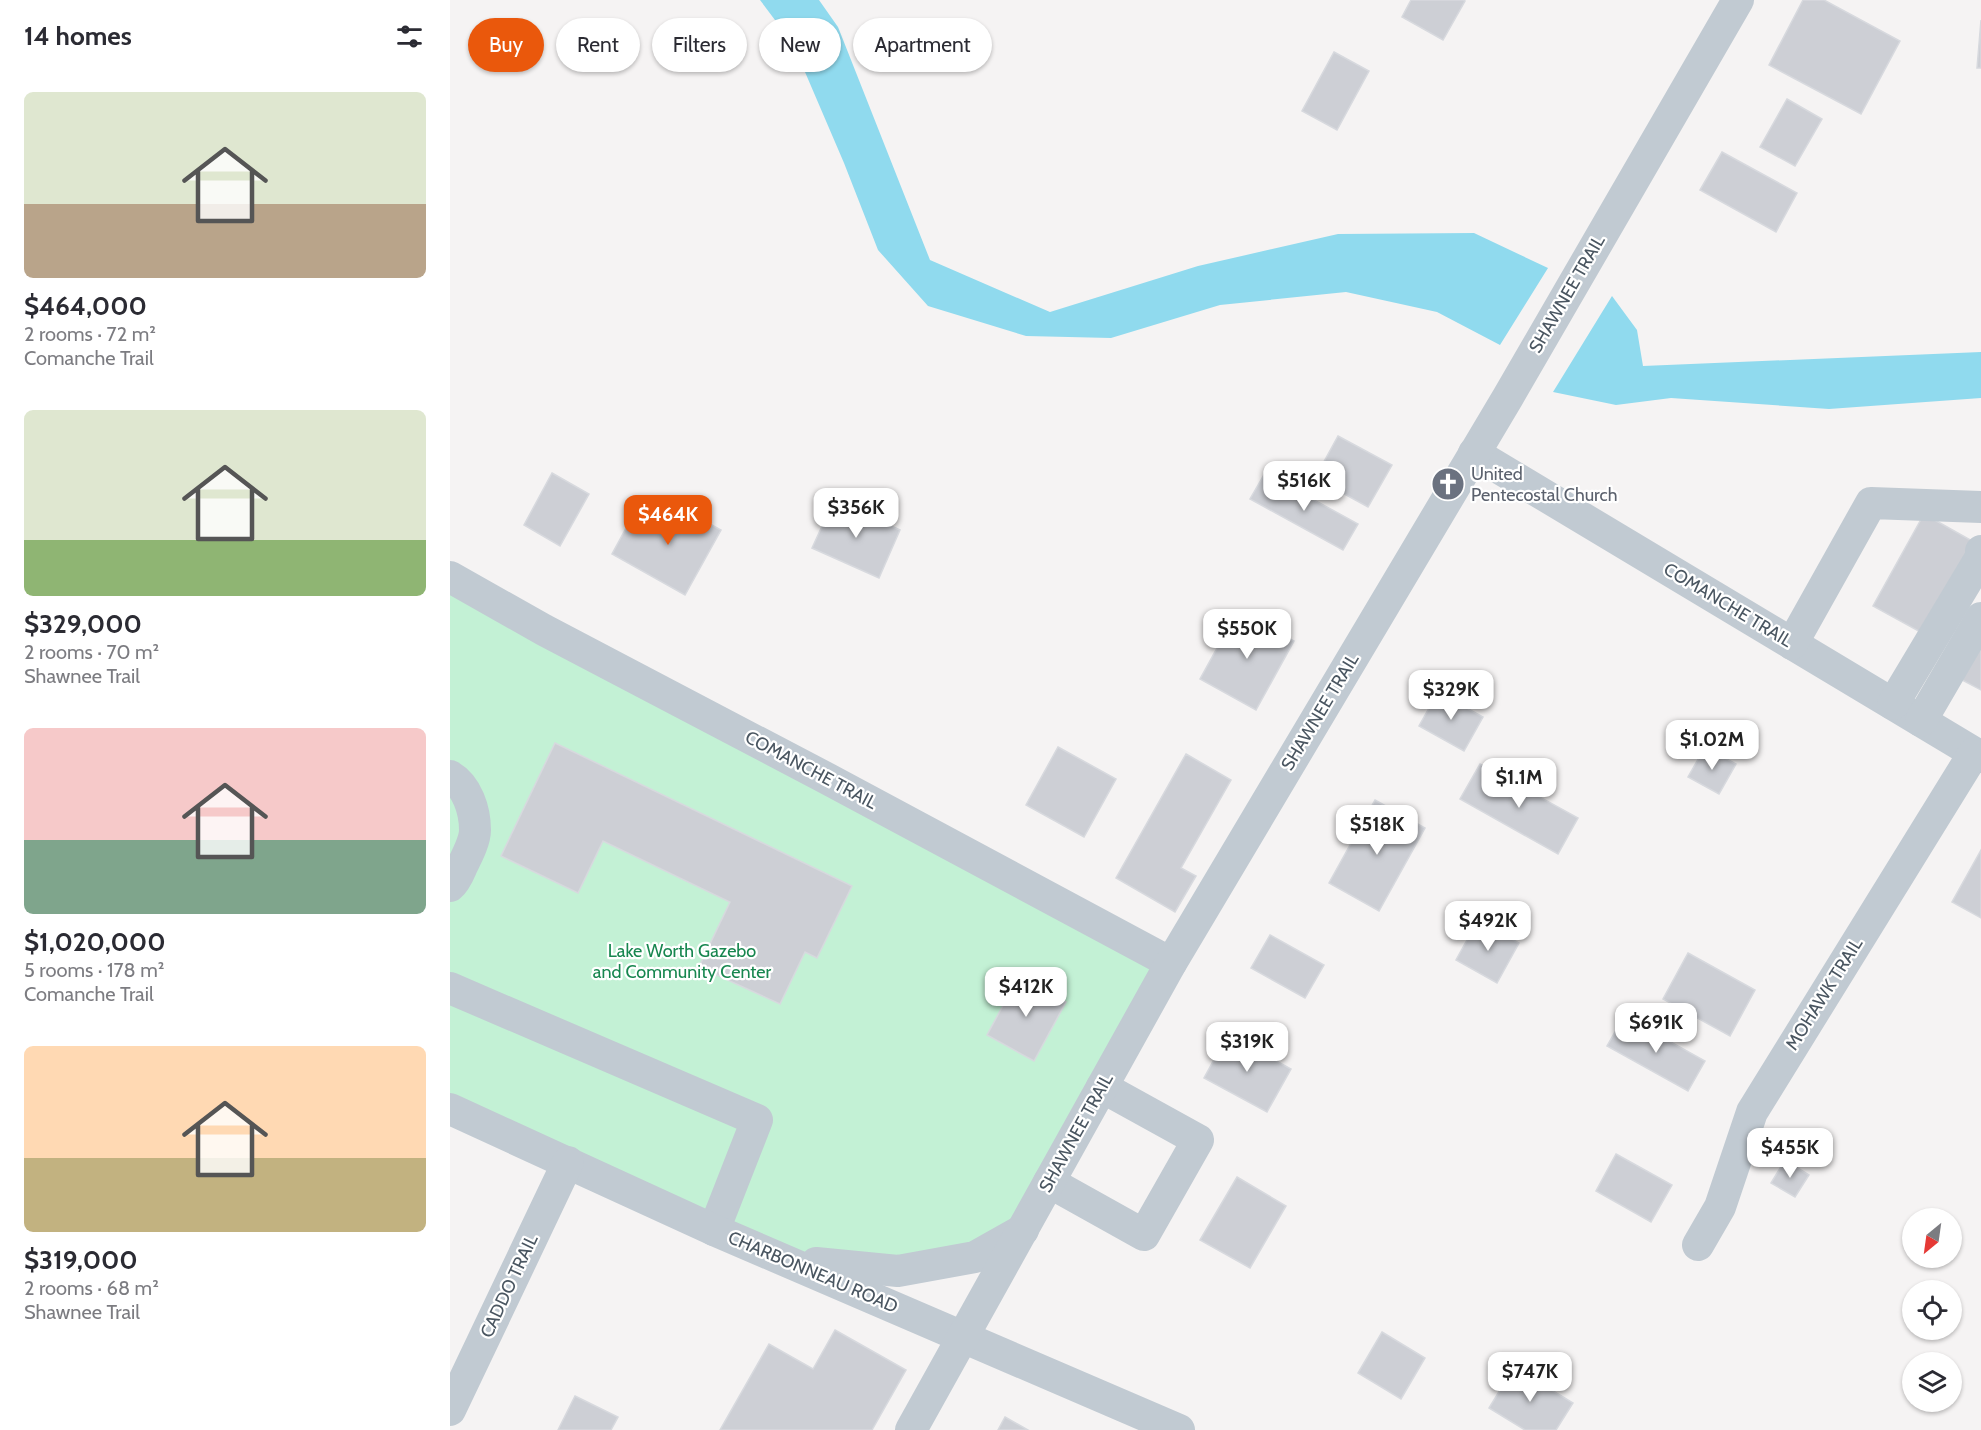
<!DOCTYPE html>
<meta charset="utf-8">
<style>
body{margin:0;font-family:Cabin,sans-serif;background:#f2f2f3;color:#2b2b33;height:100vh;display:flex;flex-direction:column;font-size:22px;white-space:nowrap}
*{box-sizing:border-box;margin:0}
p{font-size:20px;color:#7c7c81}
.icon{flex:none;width:33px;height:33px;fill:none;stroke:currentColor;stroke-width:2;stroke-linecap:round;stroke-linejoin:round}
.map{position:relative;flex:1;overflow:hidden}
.panel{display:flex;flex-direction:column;background:#fff;width:450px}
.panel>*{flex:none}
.guide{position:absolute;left:18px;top:18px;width:570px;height:54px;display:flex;gap:12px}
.needle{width:39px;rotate:209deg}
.controls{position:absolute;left:1452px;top:1208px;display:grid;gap:12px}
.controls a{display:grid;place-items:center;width:60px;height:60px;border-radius:50%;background:#fff;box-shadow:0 2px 4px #0004;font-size:30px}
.price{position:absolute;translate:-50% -51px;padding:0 14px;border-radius:12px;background:#fff;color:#222;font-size:20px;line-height:39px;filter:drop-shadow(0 2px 3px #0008)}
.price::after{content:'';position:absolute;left:50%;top:36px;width:18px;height:14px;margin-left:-9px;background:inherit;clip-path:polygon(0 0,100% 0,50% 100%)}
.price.current{background:#ea580c;color:#fff}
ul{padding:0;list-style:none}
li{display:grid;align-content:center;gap:12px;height:318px;padding:0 24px}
li span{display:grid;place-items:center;height:186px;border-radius:9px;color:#555}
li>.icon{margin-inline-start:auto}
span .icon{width:108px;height:108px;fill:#fffc;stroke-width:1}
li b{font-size:26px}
h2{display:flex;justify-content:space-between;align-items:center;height:72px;padding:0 24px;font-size:26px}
.pill{padding:0 21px;border-radius:27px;background:#fff;box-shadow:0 2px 4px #0004;font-size:21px;line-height:54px}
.pill.current{background:#ea580c;color:#fff}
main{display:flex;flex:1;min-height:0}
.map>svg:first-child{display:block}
.green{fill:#c3f1d5}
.water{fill:#90daee}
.building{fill:#cdcfd5;stroke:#d7d9de;stroke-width:1.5}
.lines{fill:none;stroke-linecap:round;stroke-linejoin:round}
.minor{stroke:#c1cad2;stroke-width:32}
.labels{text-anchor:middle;stroke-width:4.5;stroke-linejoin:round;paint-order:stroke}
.street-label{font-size:18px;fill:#4a5661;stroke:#fff}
.worship-label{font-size:18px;fill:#5b616d;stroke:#fff;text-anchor:start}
.park-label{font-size:18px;fill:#17864f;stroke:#fff}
</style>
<main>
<section class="panel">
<h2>14 homes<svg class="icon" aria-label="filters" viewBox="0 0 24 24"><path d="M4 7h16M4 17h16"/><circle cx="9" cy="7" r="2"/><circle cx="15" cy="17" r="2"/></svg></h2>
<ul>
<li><span style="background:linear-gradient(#dfe7d0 60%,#b9a48a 0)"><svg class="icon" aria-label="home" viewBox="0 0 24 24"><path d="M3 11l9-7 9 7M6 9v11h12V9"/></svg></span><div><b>$464,000</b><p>2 rooms · 72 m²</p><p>Comanche Trail</p></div></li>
<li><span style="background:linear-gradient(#dfe7d0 70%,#8fb573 0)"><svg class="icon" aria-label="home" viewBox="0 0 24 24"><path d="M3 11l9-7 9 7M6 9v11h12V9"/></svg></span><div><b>$329,000</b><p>2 rooms · 70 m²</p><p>Shawnee Trail</p></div></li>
<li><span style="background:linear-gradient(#f6c9c9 60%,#7fa58c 0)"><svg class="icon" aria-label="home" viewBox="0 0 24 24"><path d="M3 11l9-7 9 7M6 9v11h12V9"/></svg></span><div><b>$1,020,000</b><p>5 rooms · 178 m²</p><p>Comanche Trail</p></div></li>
<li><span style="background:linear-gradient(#ffd9b3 60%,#c2b280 0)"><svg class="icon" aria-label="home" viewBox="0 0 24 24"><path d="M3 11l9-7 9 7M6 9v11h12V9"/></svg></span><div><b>$319,000</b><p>2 rooms · 68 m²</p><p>Shawnee Trail</p></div></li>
</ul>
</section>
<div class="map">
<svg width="1531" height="1430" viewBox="0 0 1531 1430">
<rect width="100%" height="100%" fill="#f5f3f3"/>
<path class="green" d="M0,576l721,387 -148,267 -87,34 -150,-3 -336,-152z"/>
<g class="water">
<path d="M310,0h59l19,27 92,233 120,52 148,-46 140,-32 136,-1 74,35 -48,77 -63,-33 -91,-20 -126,13 -109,33 -85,-2 -98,-30 -50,-56 -34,-87 -51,-119z"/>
<path d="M1162,296l25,34 6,36 338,-14v46l-152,11 -158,-11 -55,7 -63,-13z"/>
</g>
<g class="building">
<path d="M961,0h52l2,1 -22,39 -41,-23z"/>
<path d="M1353,0h21l76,41 -39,73 -92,-49z"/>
<path d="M1531,20v48h-4z"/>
<path d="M884,52l35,19 -32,59 -35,-19z"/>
<path d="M1337,99l35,20 -27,47 -35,-19z"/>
<path d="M1272,152l75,41 -21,39 -76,-42z"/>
<path d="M888,436l54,29 -24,42 -53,-29z"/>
<path d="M102,473l37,21 -29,52 -36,-21z"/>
<path d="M815,473l93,51 -15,26 -93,-51z"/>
<path d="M384,500l66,30 -21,48 -67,-30z"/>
<path d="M224,504l47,26 -36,65 -73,-41 25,-46 26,15z"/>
<path d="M1474,514l50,28 -50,92 -51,-28z"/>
<path d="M788,610l56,31 -38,69 -56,-31z"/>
<path d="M1531,647v43l-19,-10z"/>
<path d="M988,692l45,25 -19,34 -45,-25z"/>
<path d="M105,743l297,143 -35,72 -12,-6 -25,52 -81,-37 31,-65 -127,-61 -25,52 -77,-37z"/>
<path d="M608,747l58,32 -32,58 -58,-32z"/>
<path d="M1255,747l31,17 -17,30 -31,-17z"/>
<path d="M736,754l45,26 -50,88 15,8 -21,36 -59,-34z"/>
<path d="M1030,764l98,54 -20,36 -98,-55z"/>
<path d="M925,800l50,28 -46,83 -50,-28z"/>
<path d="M1531,850v68l-29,-16z"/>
<path d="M1028,920l41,23 -22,40 -41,-23z"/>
<path d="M820,935l54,30 -19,33 -54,-30z"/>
<path d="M1238,953l67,37 -25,46 -67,-37z"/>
<path d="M569,976l47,26 -32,59 -47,-26z"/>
<path d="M1174,1016l81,45 -17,30 -81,-45z"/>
<path d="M778,1034l63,35 -24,43 -63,-34z"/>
<path d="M1166,1154l56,31 -21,37 -55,-31z"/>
<path d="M1335,1160l24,15 -14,22 -24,-14z"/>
<path d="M787,1177l49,29 -36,62 -50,-28z"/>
<path d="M385,1330l71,40 -34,60h-152l49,-86 44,25z"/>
<path d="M932,1332l43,26 -24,41 -43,-26z"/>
<path d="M1064,1367l59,36 -17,27h-31l-36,-22z"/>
<path d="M125,1396l43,21 -7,13h-53z"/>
<path d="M555,1417l23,13h-30z"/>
</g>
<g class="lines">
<g class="minor">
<path d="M1024,453l507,304"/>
<path d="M0,577l94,53 282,148 345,185"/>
<path d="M1342,644l79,-141 110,4"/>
<path d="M1443,704l88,-147v-6"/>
<path d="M1471,721l60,-103"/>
<path d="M0,776c17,10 25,34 25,54 0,11 -8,26 -13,36 -3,7 -6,15 -12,20"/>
<path d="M0,988l307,132 -43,110"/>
<path d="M0,1109l264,121 465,200"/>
<path d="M599,1182l95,53 54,-95 -96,-53"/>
<path d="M1248,1245l22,-38 32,-95 222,-359"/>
<path d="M366,1263l82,8 77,-14 48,-27"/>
<path d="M0,1410l118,-248"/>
<path d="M461,1430l260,-467 337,-566 230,-397"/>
</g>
</g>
<defs>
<symbol id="church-disc" viewBox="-11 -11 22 22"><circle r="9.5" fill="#6b7280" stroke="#fff"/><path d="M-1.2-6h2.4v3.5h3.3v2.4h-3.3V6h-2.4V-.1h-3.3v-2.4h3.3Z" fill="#fff"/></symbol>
</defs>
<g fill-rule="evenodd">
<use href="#church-disc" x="979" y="465" width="38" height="38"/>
</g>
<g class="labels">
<g class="street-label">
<text transform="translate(1117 294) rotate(-60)" y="6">SHAWNEE TRAIL</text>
<text transform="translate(1278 605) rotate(31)" y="6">COMANCHE TRAIL</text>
<text transform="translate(870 712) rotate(-59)" y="6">SHAWNEE TRAIL</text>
<text transform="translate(361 770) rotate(28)" y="6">COMANCHE TRAIL</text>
<text transform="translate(1374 994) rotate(-58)" y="6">MOHAWK TRAIL</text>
<text transform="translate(626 1133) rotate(-61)" y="6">SHAWNEE TRAIL</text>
<text transform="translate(363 1272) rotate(23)" y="6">CHARBONNEAU ROAD</text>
<text transform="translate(59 1286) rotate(-65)" y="6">CADDO TRAIL</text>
</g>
<g class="worship-label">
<text x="1021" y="480">United<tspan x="1021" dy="21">Pentecostal Church</tspan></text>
</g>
<g class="park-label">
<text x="232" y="957">Lake Worth Gazebo<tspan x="232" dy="21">and Community Center</tspan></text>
</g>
</g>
</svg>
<div class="controls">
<a><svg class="needle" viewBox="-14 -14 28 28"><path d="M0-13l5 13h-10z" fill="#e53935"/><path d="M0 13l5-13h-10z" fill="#7c7c81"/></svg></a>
<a><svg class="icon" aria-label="locate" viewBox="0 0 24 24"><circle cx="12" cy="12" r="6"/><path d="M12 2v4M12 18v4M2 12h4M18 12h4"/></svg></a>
<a><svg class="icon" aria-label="layers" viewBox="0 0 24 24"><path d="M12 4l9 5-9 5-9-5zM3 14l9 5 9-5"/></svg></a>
</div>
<b class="price" style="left:854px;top:512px">$516K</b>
<b class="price" style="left:406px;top:539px">$356K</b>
<b class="price current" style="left:218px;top:546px">$464K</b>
<b class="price" style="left:797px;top:660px">$550K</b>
<b class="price" style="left:1001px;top:721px">$329K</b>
<b class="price" style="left:1262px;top:771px">$1.02M</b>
<b class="price" style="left:1069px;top:809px">$1.1M</b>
<b class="price" style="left:927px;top:856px">$518K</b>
<b class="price" style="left:1038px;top:952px">$492K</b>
<b class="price" style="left:576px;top:1018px">$412K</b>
<b class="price" style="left:1206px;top:1054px">$691K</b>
<b class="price" style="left:797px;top:1073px">$319K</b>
<b class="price" style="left:1340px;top:1179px">$455K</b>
<b class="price" style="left:1080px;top:1403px">$747K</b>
<div class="guide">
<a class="pill current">Buy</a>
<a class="pill">Rent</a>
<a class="pill">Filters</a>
<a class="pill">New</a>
<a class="pill">Apartment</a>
</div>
</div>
</main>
